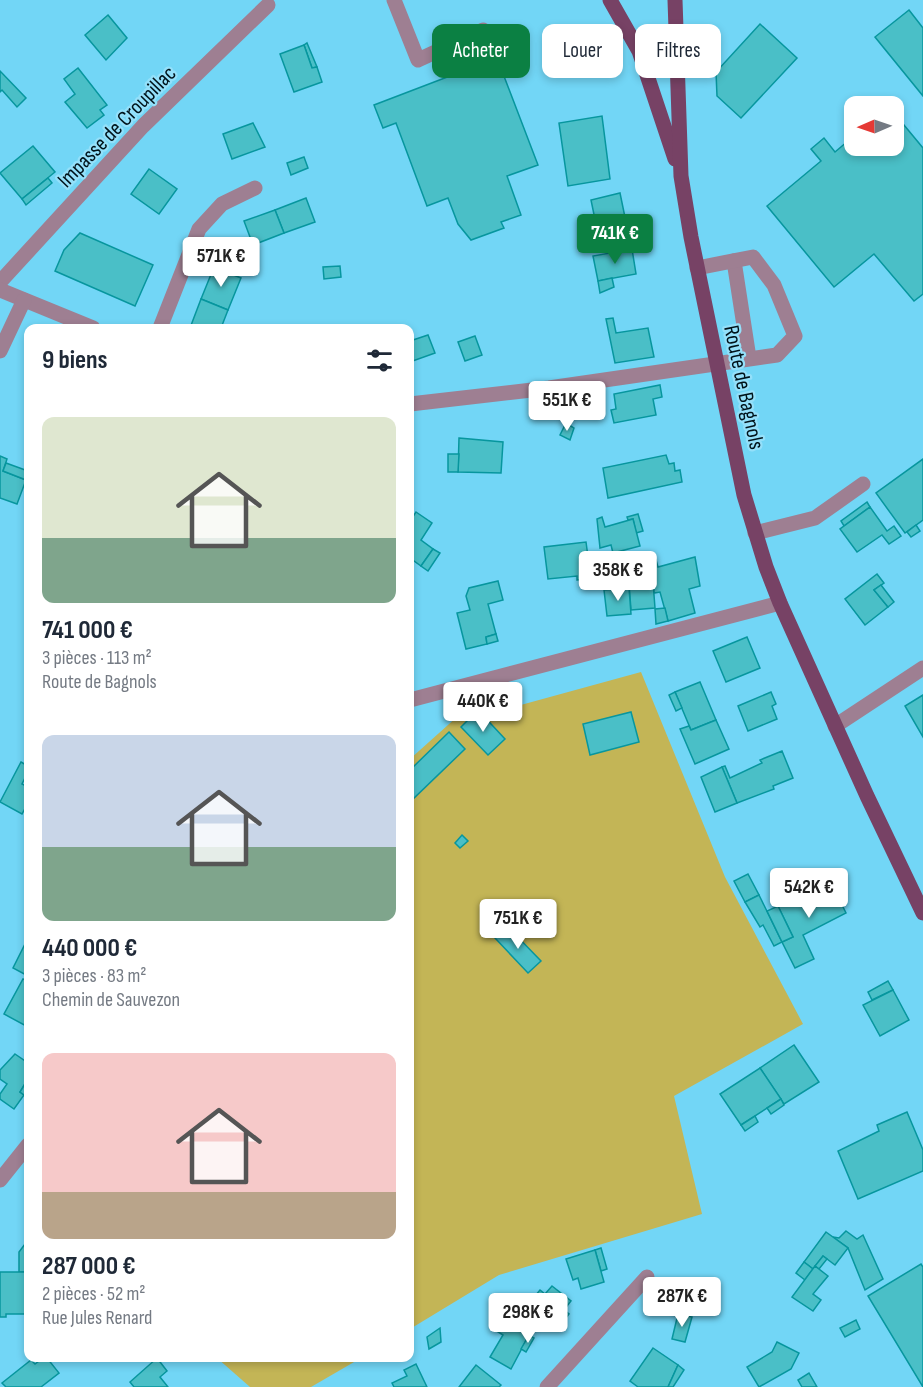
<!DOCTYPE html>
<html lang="fr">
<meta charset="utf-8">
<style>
body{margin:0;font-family:"Sofia Sans Condensed",sans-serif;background:#f6f6f7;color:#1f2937;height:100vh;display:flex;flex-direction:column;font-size:22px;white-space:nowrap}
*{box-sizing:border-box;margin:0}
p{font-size:20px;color:#747a83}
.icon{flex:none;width:33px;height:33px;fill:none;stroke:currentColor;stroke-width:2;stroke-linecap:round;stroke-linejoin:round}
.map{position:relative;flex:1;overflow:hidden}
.details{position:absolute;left:24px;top:324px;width:390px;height:1038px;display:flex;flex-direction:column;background:#fff;border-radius:12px;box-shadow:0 3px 9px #0003}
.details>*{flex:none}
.hud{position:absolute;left:432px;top:24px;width:400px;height:54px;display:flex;gap:12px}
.needle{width:39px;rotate:268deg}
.tools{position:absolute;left:844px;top:96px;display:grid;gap:12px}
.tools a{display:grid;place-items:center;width:60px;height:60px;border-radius:12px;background:#fff;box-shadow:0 3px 9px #0003;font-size:30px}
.price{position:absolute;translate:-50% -51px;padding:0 14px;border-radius:6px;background:#fff;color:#222;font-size:20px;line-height:39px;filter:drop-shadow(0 2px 3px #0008)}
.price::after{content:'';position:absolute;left:50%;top:36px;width:18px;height:14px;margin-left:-9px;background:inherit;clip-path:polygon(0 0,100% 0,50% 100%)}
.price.active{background:#0b8043;color:#fff}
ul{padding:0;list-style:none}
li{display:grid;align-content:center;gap:12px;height:318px;padding:0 18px}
li span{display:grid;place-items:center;height:186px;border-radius:12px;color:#555}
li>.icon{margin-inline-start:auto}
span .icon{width:108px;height:108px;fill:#fffc;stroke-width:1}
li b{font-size:26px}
h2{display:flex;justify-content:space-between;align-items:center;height:72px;padding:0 18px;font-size:26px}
.chip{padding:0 21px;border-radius:12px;background:#fff;box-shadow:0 3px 9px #0003;font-size:21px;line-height:54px}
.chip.active{background:#0b8043;color:#fff}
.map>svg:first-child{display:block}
.green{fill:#c3b556}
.building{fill:#4abfc7;stroke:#07969e;stroke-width:1.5}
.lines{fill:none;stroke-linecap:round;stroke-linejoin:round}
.minor{stroke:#9e7f92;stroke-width:15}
.major{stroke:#774265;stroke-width:15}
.labels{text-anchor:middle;stroke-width:4.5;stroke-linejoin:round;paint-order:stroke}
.street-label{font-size:22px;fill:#00131a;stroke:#94e0fa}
</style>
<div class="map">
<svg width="923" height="1387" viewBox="0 0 923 1387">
<rect width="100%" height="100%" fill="#72d6f6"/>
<g class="green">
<path d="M641,672l84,205 78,147 -129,72 28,118 -203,61 -89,54v-570l67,-60 18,1 8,10z"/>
<path d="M217,1358h144l-50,29h-61z"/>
</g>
<g class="building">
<path d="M909,10l14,18v68l-48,-59z"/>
<path d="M108,15l19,23 -21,22 -21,-25z"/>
<path d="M760,24l37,34 -56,60 -24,-22 -1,-24z"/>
<path d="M307,43l10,24 -5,1 -8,-23z"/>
<path d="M304,45l8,23 5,-1 5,15 -28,10 -14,-38z"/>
<path d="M497,58l41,107 -31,11 14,39 -20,7 3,6 -33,12 -13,-16 -10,-26 -21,8 -31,-83 -13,5 -9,-23z"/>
<path d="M78,68l29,37 -7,5 4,5 -17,13 -22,-26 10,-8 -11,-15z"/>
<path d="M0,71l26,27 -9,9 -15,-17 -2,2z"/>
<path d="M894,113l29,35v146l-9,7 -40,-47 -40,33 -67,-81 54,-45 -10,-12 13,-11 11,14 20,-17v11h39z"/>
<path d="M602,116l8,63 -42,7 -9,-63z"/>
<path d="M253,123l12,24 -33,12 -9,-25z"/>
<path d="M33,146l22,26 -33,27 -22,-26z"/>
<path d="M304,157l4,11 -17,7 -4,-12z"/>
<path d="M149,169l28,20 -18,25 -28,-20z"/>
<path d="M48,178l4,5 -26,22 -4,-6z"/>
<path d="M620,193l7,34 -29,7 -7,-34z"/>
<path d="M306,198l9,24 -31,11 -9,-23z"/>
<path d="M275,210l9,23 -31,12 -9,-24z"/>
<path d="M80,233l73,32 -18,41 -80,-35 9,-21z"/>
<path d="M596,239l2,12 -6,1 -3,-12z"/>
<path d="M632,249l4,25 -38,7 -5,-25z"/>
<path d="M340,266l1,11 -17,2 -1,-12z"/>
<path d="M214,267l27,11 -13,32 -27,-11z"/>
<path d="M612,278l2,9 -14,6 -2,-12z"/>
<path d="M201,299l27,11 -7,18h-31z"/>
<path d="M613,318l3,15 32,-5 6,29 -39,6 -9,-44z"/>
<path d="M410,329l3,11 15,-5 7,18 -25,9z"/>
<path d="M475,336l7,19 -17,6 -7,-19z"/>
<path d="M660,385l2,12 -9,2 3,16 -42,8 -3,-13 5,-1 -2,-15z"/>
<path d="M566,423l8,5 -4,12 -10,-5z"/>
<path d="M459,438l44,4 -2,31 -43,-1z"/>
<path d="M448,454h11l-1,18h-10z"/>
<path d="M666,455l3,9 5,-1 1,8 5,-1 2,12 -74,16 -5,-30z"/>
<path d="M0,456l7,3 -4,12 23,9 -9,24 -17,-6z"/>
<path d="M923,459v61l-18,13 -29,-40z"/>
<path d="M6,463l22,8 -2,9 -23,-9z"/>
<path d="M867,502l3,5 -26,19 -3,-5z"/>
<path d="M870,507l17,24 7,-5 7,10 -12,8 -7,-9 -25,17 -17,-23z"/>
<path d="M416,512l16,11 -11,17 12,9 -12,17 -11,-8v-37z"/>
<path d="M638,514l5,17 -7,2 -3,-14 -5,1 -1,-3z"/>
<path d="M602,517l3,10 28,-8 7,27 -27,7 -2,-8 -11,3 -3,-29z"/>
<path d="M916,525l4,6 -9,6 -4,-5z"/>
<path d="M586,542l5,37 -14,1v-4l-29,3 -4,-32z"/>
<path d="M433,549l7,4 -12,18 -7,-5z"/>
<path d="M695,557l5,29 -11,3 6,24 -27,8 -8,-29 -6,1 -2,-32 4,-1 2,7z"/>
<path d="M877,574l7,9 -10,7 14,17 -23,18 -20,-26z"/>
<path d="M498,581l5,19 -15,4 8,30 -10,3 1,7 -21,5 -9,-36 13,-3 -4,-14 3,-8z"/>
<path d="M653,582l2,26 -24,2 -2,-26z"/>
<path d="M881,585l13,17 -6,5 -14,-17z"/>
<path d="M629,588l2,26 -24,2 -3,-26z"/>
<path d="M665,608l3,13 -12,3 -1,-15z"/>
<path d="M496,634l2,7 -11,3 -1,-7z"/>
<path d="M747,637l13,31 -34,14 -13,-31z"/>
<path d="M700,682l16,38 -25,10 -16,-38z"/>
<path d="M675,692l7,16 -6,3 -7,-16z"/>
<path d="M771,692l5,12 -4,2 5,13 -29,12 -10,-25z"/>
<path d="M923,695v42l-18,-31z"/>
<path d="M478,710l27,29 -17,16 -27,-28z"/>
<path d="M631,712l8,30 -49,13 -7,-31z"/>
<path d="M716,720l13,29 -34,15 -15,-35 9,-3 2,4z"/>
<path d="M449,732l16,17 -52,50 -3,-4v-25z"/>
<path d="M782,751l11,27 -20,8 1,3 -37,14 -15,-36 3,-1 5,12 32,-15 -2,-3z"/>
<path d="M21,762l7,4v6l-6,12 6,3v16l-6,11 -22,-12z"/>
<path d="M722,767l15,36 -22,9 -14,-35z"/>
<path d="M462,835l6,6 -8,7 -5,-5z"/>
<path d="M748,874l11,21 -14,7 -11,-21z"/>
<path d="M830,881l16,32 -43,22 11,24 -19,9 -13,-26 11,-5 -15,-31z"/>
<path d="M759,895l23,47 -8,4 -11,-21 -3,2 -15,-25z"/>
<path d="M778,906l15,31 -11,5 -15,-31z"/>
<path d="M507,926l34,35 -13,12 -33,-35z"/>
<path d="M26,942l2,1v33l-15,-8z"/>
<path d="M23,979l5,2v46l-24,-13z"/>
<path d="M888,981l5,9 -21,10 -4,-8z"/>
<path d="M893,990l16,30 -29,16 -17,-31z"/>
<path d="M794,1045l25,37 -35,22 -24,-36z"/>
<path d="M15,1054l13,9v16l-8,13 4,3 -10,14 -14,-10v-5l7,-10 -7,-5v-9z"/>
<path d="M760,1068l21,31 -40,26 -21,-31z"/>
<path d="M28,1079v10l-4,6 -4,-3z"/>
<path d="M781,1099l3,6 -13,9 -4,-6z"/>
<path d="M907,1112l16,38v21l-65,28 -20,-48 41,-20 -2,-6z"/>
<path d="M755,1116l3,6 -13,9 -4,-6z"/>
<path d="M846,1231l11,8 6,-4 20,44 -18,11 -17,-42 -15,-11 6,1z"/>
<path d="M826,1232l22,16 -13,17 -12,-9 -10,13 -9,-7z"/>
<path d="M28,1240v32h-9v-20z"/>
<path d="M601,1248l6,21 -6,2 -6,-21z"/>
<path d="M595,1250l9,32 -23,7 -3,-11 -5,2 -7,-21z"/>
<path d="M823,1256l4,3 -8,10 -4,-3z"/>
<path d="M804,1262l9,7 -8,11 -9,-7z"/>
<path d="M921,1264l2,3v120l-55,-91z"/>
<path d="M815,1266l13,10 -15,18 8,6 -8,11 -21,-14z"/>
<path d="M0,1272h28l-1,42h-21v3h-6z"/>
<path d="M552,1286l19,15 -21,27 -24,-21 14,-17 5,4z"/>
<path d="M564,1310l5,4 -13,17 -6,-3z"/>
<path d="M501,1313l12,8 -2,4 18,10 -18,34 -21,-12 13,-22 -11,-7z"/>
<path d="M678,1314l14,3 -7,25 -13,-3z"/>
<path d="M856,1320l4,9 -15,8 -5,-9z"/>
<path d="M440,1328l1,14 -12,7 -2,-12z"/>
<path d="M529,1335l5,3 -8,14 -5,-3z"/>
<path d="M777,1342l22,11 -8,16 -32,18 -12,-20 25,-15z"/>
<path d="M653,1348l25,17 -10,22h-30l-8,-6z"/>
<path d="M43,1358h4l12,15 -18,14h-35l-4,-4 29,-23 4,4z"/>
<path d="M157,1358l10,13 -7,6 8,10h-34l-4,-5z"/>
<path d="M416,1364l11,23h-33l-2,-4 15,-7 -3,-6z"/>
<path d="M476,1365l25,20 -2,2h-40z"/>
<path d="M678,1365l6,5 -11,17h-5z"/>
<path d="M809,1373l8,14h-15l-4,-7z"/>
</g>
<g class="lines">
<g class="minor">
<path d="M394,0l24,60 65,-30 19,13"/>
<path d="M734,261l15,97"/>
<path d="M0,282l143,-156 125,-121"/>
<path d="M0,290l93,38"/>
<path d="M160,328l39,-99 23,-25 33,-16"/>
<path d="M0,351l24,-51"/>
<path d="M410,404l139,-16 228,-33 18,-19 -21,-51 -21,-28 -56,11"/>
<path d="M755,533l60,-15 48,-34"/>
<path d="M410,700l370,-97"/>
<path d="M835,726l88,-58"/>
<path d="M0,1180l28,-35"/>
<path d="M547,1387l100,-110"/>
</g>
<g class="major">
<path d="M610,0l29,51 36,108"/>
<path d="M675,0l6,176 10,61 53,258 22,72 14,36 87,193 56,117"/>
</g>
</g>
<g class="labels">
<g class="street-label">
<text transform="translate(116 126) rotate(-46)" y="8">Impasse de Croupillac</text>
<text transform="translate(745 387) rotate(78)" y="8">Route de Bagnols</text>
</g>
</g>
</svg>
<div class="tools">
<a><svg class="needle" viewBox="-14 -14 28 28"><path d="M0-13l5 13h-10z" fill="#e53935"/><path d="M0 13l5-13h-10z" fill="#747a83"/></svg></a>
</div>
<b class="price active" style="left:615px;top:265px">741K €</b>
<b class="price" style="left:221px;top:288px">571K €</b>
<b class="price" style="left:567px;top:432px">551K €</b>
<b class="price" style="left:618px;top:602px">358K €</b>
<b class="price" style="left:483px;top:733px">440K €</b>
<b class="price" style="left:809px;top:919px">542K €</b>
<b class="price" style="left:518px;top:950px">751K €</b>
<b class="price" style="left:682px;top:1328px">287K €</b>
<b class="price" style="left:528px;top:1344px">298K €</b>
<div class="hud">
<a class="chip active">Acheter</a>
<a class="chip">Louer</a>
<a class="chip">Filtres</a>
</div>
<section class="details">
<h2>9 biens<svg class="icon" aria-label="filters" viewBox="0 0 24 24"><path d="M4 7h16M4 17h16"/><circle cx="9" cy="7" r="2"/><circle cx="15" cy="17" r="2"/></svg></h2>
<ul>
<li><span style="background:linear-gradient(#dfe7d0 65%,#7fa58c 0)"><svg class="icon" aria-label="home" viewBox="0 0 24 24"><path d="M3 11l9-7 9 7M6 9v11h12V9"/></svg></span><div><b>741 000 €</b><p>3 pièces · 113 m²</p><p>Route de Bagnols</p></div></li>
<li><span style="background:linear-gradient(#c9d6e8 60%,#7fa58c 0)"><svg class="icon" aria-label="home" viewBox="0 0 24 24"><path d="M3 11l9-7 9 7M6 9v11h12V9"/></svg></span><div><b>440 000 €</b><p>3 pièces · 83 m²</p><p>Chemin de Sauvezon</p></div></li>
<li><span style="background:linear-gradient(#f6c9c9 75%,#b9a48a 0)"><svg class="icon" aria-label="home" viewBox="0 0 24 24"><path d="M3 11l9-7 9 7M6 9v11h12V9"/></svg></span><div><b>287 000 €</b><p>2 pièces · 52 m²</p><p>Rue Jules Renard</p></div></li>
</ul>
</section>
</div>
